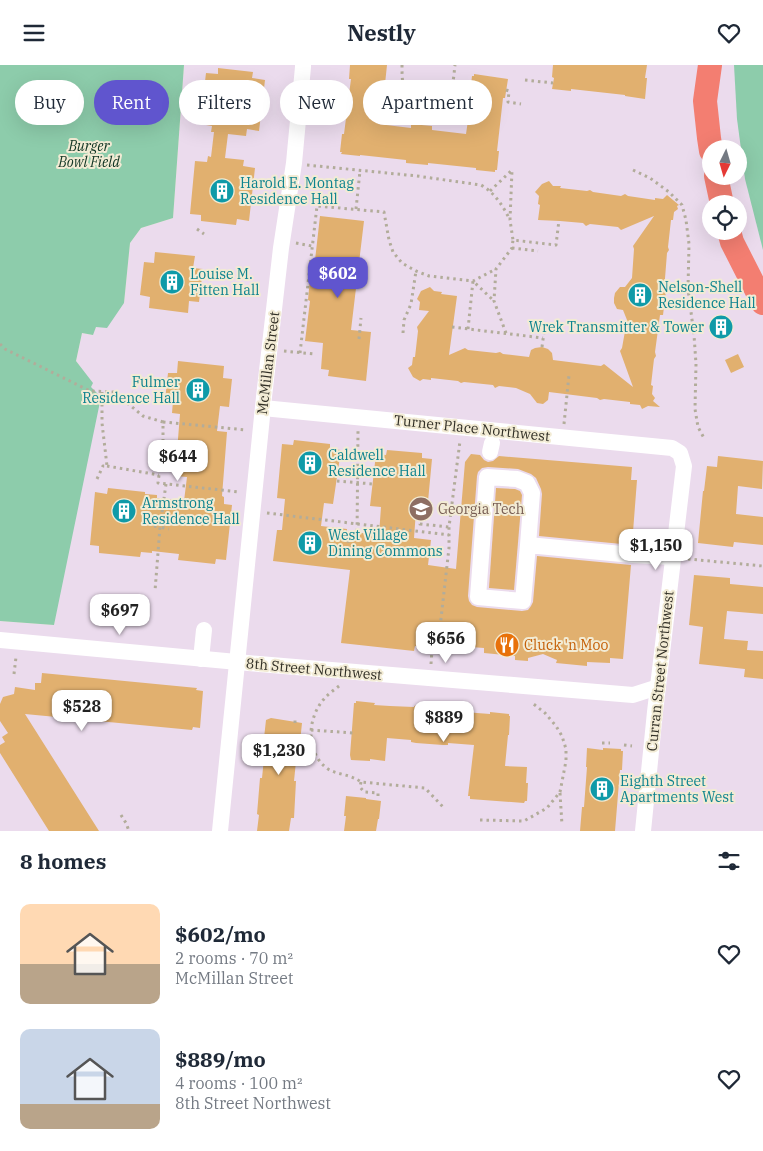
<!DOCTYPE html>
<meta charset="utf-8">
<style>
body{margin:0;font-family:"IBM Plex Serif",serif;background:#f2f2f3;color:#1f2937;height:100vh;display:flex;flex-direction:column;font-size:19px;white-space:nowrap}
*{box-sizing:border-box;margin:0}
p{font-size:16px;color:#747a83}
.icon{flex:none;width:28px;height:28px;fill:none;stroke:currentColor;stroke-width:2;stroke-linecap:round;stroke-linejoin:round}
.map{position:relative;height:766px;overflow:hidden}
.panel{display:flex;flex-direction:column;background:#fff;flex:1}
.panel>*{flex:none}
.top-card{position:absolute;left:15px;top:15px;width:500px;height:45px;display:flex;gap:10px}
.needle{width:32px;rotate:185deg}
.fabs{position:absolute;left:702px;top:75px;display:grid;gap:10px}
.fabs a{display:grid;place-items:center;width:45px;height:45px;border-radius:50%;background:#fff;box-shadow:0 5px 20px #0002;font-size:25px}
.price{position:absolute;translate:-50% -42px;padding:0 11px;border-radius:10px;background:#fff;color:#222;font-size:16px;line-height:32px;filter:drop-shadow(0 1px 2px #0008)}
.price::after{content:'';position:absolute;left:50%;top:30px;width:15px;height:11px;margin-left:-8px;background:inherit;clip-path:polygon(0 0,100% 0,50% 100%)}
.price.active{background:#6055ce;color:#fff}
ul{padding:0;list-style:none}
li{display:flex;align-items:center;gap:15px;height:125px;padding:0 20px}
li span{display:grid;place-items:center;flex:none;width:140px;height:100px;border-radius:10px;color:#555}
li>.icon{margin-inline-start:auto}
span .icon{width:60px;height:60px;fill:#fffc;stroke-width:1}
li b{font-size:21px}
h2{display:flex;justify-content:space-between;align-items:center;height:60px;padding:0 20px;font-size:21px}
.tag{padding:0 18px;border-radius:22px;background:#fff;box-shadow:0 5px 20px #0002;font-size:18px;line-height:45px}
.tag.active{background:#6055ce;color:#fff}
header{display:flex;justify-content:space-between;align-items:center;height:65px;padding:0 20px;background:#fff;font-size:22px;font-weight:700}
.map>svg:first-child{display:block}
.education{fill:#ebdbed;fill-rule:evenodd}
.green{fill:#8dccab}
.building{fill:#e1b06f}
.lines{fill:none;stroke-linecap:round;stroke-linejoin:round}
.path{stroke:#b2ac9a;stroke-width:3;stroke-dasharray:2.5 4;stroke-linecap:butt}
.minor{stroke:#fff;stroke-width:16}
.highway{stroke:#f37e71;stroke-width:24}
.labels{text-anchor:middle;stroke-width:4;stroke-linejoin:round;paint-order:stroke}
.park-label{font-size:14px;font-style:italic;fill:#0e3322;stroke:#f2ebd4}
.culture-label{font-size:14px;fill:#0d838f;stroke:#f2ebd4;text-anchor:start}
.street-label{font-size:14px;fill:#302e25;stroke:#f2ebd4}
.education-label{font-size:14px;fill:#785e54;stroke:#f2ebd4;text-anchor:start}
.food-label{font-size:14px;fill:#c56008;stroke:#f2ebd4;text-anchor:start}
</style>
<header><svg class="icon" aria-label="menu" viewBox="0 0 24 24"><path d="M4 6h16M4 12h16M4 18h16"/></svg>Nestly<svg class="icon" aria-label="heart" viewBox="0 0 24 24"><path d="M12 20l-8-8c-3-5 5-10 8-4 3-6 11-1 8 4z"/></svg></header>
<div class="map">
<svg width="763" height="766" viewBox="0 0 763 766">
<rect width="100%" height="100%" fill="#f2ebd4"/>
<path class="education" d="M184,0h579v766h-763v-210l54,4 37,-238 1,-4 -16,-22 6,-28 10,2 4,-8 28,-24 6,-60 11,-15 32,-10zM711,84h28v27h-28zM711,139h28v27h-28z"/>
<g class="green">
<path d="M0,0h184l-11,153 -32,10 -11,15 -6,60 -17,25 -11,-1 -3,8 -11,-2 -6,28 17,22 -2,4 10,10 -47,228 -54,-4z"/>
<path d="M734,0h29v185l-18,-71 -8,-60z"/>
</g>
<g class="building">
<path d="M350,0h37l-2,19h-2l-5,40 33,4v-4l21,2v4l34,4 6,-41h-2l2,-17h2v-2l34,5 -3,19h-2l-6,53h2l-2,19h-2v2l-19,-2v-2l-48,-5v2l-22,-2v-3l-46,-5v1l-19,-2 1,-2h-2l2,-18h2l7,-55h-2z"/>
<path d="M553,0h94l-2,13h2l-2,21 -20,-3v-1l-54,-6v2l-19,-2 2,-11 -2,-1z"/>
<path d="M218,3l35,4 -1,6 13,2 -6,51 -12,-2 -1,7 -18,-2 -3,24 19,2 -1,6 12,2 -6,53 -12,-2 -1,6 -35,-4v-6l-11,-1 5,-53 12,1 1,-6 3,1 3,-25h-3l1,-6 -12,-2 6,-51 12,1z"/>
<path d="M549,116l4,5h8l-1,2 27,3 3,-1 3,2 28,4 4,-2 3,2 27,4v-2l8,1 4,-4 12,10 -2,1 1,3 -4,3 -1,8h-2l-3,27 1,3 -2,3 -3,38h2l-3,24h-3l-5,37 1,4 -2,3 -3,26 2,1 -1,8 3,4 -2,3 7,6 -12,-1 -6,3 -2,-4 -10,-1v-2l-26,-3 -4,1 -3,-2 -48,-6 -1,8 -5,4 -6,-1 -7,-9 -14,-6 -17,-2 -4,2 -2,-3 -29,-3 -3,1 -3,-2 -27,-3v2l-8,-1 -3,2 -7,-4 -5,-9 4,-3 1,-8h2l3,-26 -1,-4 12,-16 -10,-1 1,-8 -3,-3 4,-8 9,-4 4,4 8,1 -1,2 16,2 -8,59 16,-7 3,2 28,3 4,-1 3,2 26,3 2,-7 4,-2 7,-1 6,2 4,4 1,7 48,6 3,-2 29,23 -13,-36 2,-3 5,-28 -4,-10 -6,-1 -3,-6v-5l1,-5 5,-6h5l7,-9 2,-29 -1,-3 21,-30 -33,14 -3,-3 -28,-3 -4,2 -3,-3 -23,-2 -22,-1 2,-15 -2,-1 1,-8 -4,-4 7,-8z"/>
<path d="M320,151l44,5 -13,109 20,2 -5,49 -38,-5 1,-6 -8,-1 2,-26 -18,-2 5,-40 -2,-1 2,-22h3z"/>
<path d="M155,187l40,4 -2,12 10,1 -4,33 -10,-1 -1,12 -39,-5 1,-11 -10,-2 4,-33 10,1z"/>
<path d="M738,289l6,13 -13,6 -6,-13z"/>
<path d="M178,296l46,5 -1,12 9,1 -3,28 -9,-1 -3,25 10,1 -5,64 2,1v7l8,1 -6,55 -10,-1 -1,5 -37,-4 1,-6 -27,-3v2l-11,-1 -1,5 -41,-4v-7l-9,-1 5,-53 12,2 1,-6 37,4v2l12,1v3l27,3 3,-24 -12,-1 5,-62 -8,-1 1,-12 -8,-1 3,-27h9z"/>
<path d="M294,375l36,4v5l11,1 -8,54 -9,-1 -3,23 26,3v2l32,4 2,-28 -11,-1 6,-52 10,1 1,-5 35,3v5l10,1 -5,53 -11,-1 -2,27 17,2 -3,25 28,4 9,-107 6,-8 9,1 4,5 4,2 5,-1 6,-5 133,11 -1,13h6l-5,65 -93,-9 3,-42 -1,-5 -5,-11 -5,-4 -13,-5 -30,-2 -6,1 -4,4 -1,4 -9,120 1,5 3,4 5,2 45,4 6,-1 3,-4 2,-4 4,-46 94,9 -8,94 -13,-1v5l-23,-1v4l-31,-3 1,-3 -14,-6 -15,4v3l-13,-1v-4l-31,-3v-5l-53,-4v4l-16,-2 -1,5 -73,-8 9,-73 -77,-9 4,-31h5l3,-31 -8,-1 5,-54 11,1z"/>
<path d="M718,391l45,5 -1,28 -24,-3 -2,28 27,3v28l-29,-3 -1,5 -35,-4 5,-52h1l3,-25 10,1z"/>
<path d="M496,423l19,1 5,2 2,4 -8,95 -25,-2z"/>
<path d="M694,510l36,3v6l33,3v27l-36,-3 -3,28 24,2 -1,9 16,1v28l-19,-2 1,-8 -46,-5 4,-37 -14,-2z"/>
<path d="M42,608l155,15 -1,2 7,1 -3,37 -7,-1 -1,3 -167,-16 74,117h-50l-49,-78v-8l5,-3 -3,-5 6,-4 -8,-12v-17l3,-7 11,-3 1,-7 20,3v-7h6z"/>
<path d="M356,636l19,2 -1,2 16,1 24,1v-1l5,-1 32,4v2l39,3v-2l19,2v2h1l-1,19h-1l-3,31 22,1 -1,16h2l-1,18h-2l-1,2 -54,-4v-3h-2l6,-51 -26,-2v2h-5l-27,-2 -5,-1v-2l-24,-2 -2,23 -15,-2v2l-19,-1 -1,-5 4,-52h2z"/>
<path d="M271,653l31,5 -2,19h-2l-4,39h2l-2,37h-3l-2,13h-32l2,-16 -2,-1 3,-36h2l4,-39 -2,-1 2,-18z"/>
<path d="M587,683l16,2v-2l18,1v2h2l-1,19h-2l-5,61h-35l2,-24h2l3,-40h-1z"/>
<path d="M346,731l20,2v1l15,2 -2,18h-1l-2,12h-32l2,-15h-2z"/>
</g>
<g class="lines">
<g class="path">
<path d="M402,0c0,10 0,21 4,31 4,12 16,19 28,14 7,-3 14,-15 17,-22 3,-7 3,-16 4,-23"/>
<path d="M525,15l28,3"/>
<path d="M506,25l3,1 -1,11 13,2"/>
<path d="M421,60l2,-14"/>
<path d="M307,100l110,11 64,9c14,8 22,21 29,35"/>
<path d="M633,105l17,8 19,14 13,13 4,15 3,24 -1,45 6,46 2,29 -1,45 3,18 7,13"/>
<path d="M490,126l22,-21 -2,50 3,20"/>
<path d="M356,144l4,-38"/>
<path d="M197,164l7,5"/>
<path d="M296,178l16,3"/>
<path d="M512,183l26,3"/>
<path d="M452,262l91,11"/>
<path d="M468,264l5,-48 21,20"/>
<path d="M403,268l1,-13 7,-16 5,-33"/>
<path d="M506,268l-12,-32 2,-32 16,-21 1,-8 43,5 3,-25"/>
<path d="M359,274l2,-21"/>
<path d="M0,279l5,5 85,42 24,1 29,24 20,6v21l14,1"/>
<path d="M542,282l2,-15"/>
<path d="M284,286l30,3"/>
<path d="M300,288l17,-147 67,6 5,28 4,12 9,11 14,8 13,5 44,5 23,-12"/>
<path d="M163,357l84,8"/>
<path d="M564,359l5,-49"/>
<path d="M163,378l-5,40 81,9"/>
<path d="M107,401l52,9"/>
<path d="M97,414l6,-13h4l-5,-43v-31"/>
<path d="M337,416l36,3"/>
<path d="M166,419l-6,43 9,2"/>
<path d="M421,446l-1,13 29,3"/>
<path d="M267,448l182,22"/>
<path d="M154,461l6,1 -5,64"/>
<path d="M351,492h-5l3,-21h8l1,-105"/>
<path d="M688,494l75,7"/>
<path d="M432,573l19,1"/>
<path d="M431,599l1,-14 7,-14 10,-88v-21l11,-86"/>
<path d="M14,609l2,-17"/>
<path d="M339,621c-5,4 -11,8 -15,13 -17,19 -19,54 4,70 10,6 22,5 33,13l64,6 19,20"/>
<path d="M295,658v-5"/>
<path d="M311,665l42,3"/>
<path d="M300,677h11"/>
<path d="M602,678h8"/>
<path d="M624,680l8,1"/>
<path d="M361,717l-1,5 4,5 14,1v7"/>
<path d="M560,728l2,32"/>
<path d="M121,750l5,8 3,8"/>
<path d="M480,755l44,1 23,-13 13,-16 6,-31v-12l-4,-13 -6,-10 -11,-13 -14,-11"/>
</g>
<g class="minor">
<path d="M263,343l409,40 8,5 4,13 -29,246 -12,119"/>
<path d="M490,387l2,-9"/>
<path d="M528,480l-5,56 -45,-4 9,-120 30,2 10,4 5,10 -4,52 104,10 41,2"/>
<path d="M0,575l259,24 374,31 25,-8"/>
<path d="M201,594l3,-29"/>
<path d="M220,766l44,-434 17,-149 13,-85 9,-96v-2"/>
</g>
<g class="highway">
<path d="M710,0l-5,36 4,37 2,13"/>
<path d="M716,111l6,28"/>
<path d="M729,166l3,11 31,61"/>
</g>
</g>
<defs>
<symbol id="building-disc" viewBox="-11 -11 22 22"><circle r="9.5" fill="#0f9aa8" stroke="#f2ebd4"/><path d="M-4-6H4V6H1V3H-1V6H-4ZM-2.5-4.3h1.7v1.8h-1.7ZM.8-4.3h1.7v1.8H.8ZM-2.5-1h1.7V.8h-1.7ZM.8-1h1.7V.8H.8Z" fill="#fff"/></symbol>
<symbol id="university-disc" viewBox="-11 -11 22 22"><circle r="9.5" fill="#8d6e63" stroke="#f2ebd4"/><path d="M0-5L7-2L0 1L-7-2ZM-4 1L0 2.5L4 1V4Q0 6-4 4Z" fill="#fff"/></symbol>
<symbol id="restaurant-disc" viewBox="-11 -11 22 22"><circle r="9.5" fill="#e8710a" stroke="#f2ebd4"/><path d="M-5-6h1v4h1v-4h1v4h1v-4h1v5L-1.5 .5V6h-2V.5L-5-1ZM5-6V6H3V1.5H1.5Q1.5-4 5-6Z" fill="#fff"/></symbol>
</defs>
<g fill-rule="evenodd">
<use href="#building-disc" x="208" y="112" width="28" height="28"/>
<use href="#building-disc" x="158" y="203" width="28" height="28"/>
<use href="#building-disc" x="626" y="216" width="28" height="28"/>
<use href="#building-disc" x="707" y="248" width="28" height="28"/>
<use href="#building-disc" x="184" y="311" width="28" height="28"/>
<use href="#building-disc" x="296" y="384" width="28" height="28"/>
<use href="#university-disc" x="407" y="430" width="28" height="28"/>
<use href="#building-disc" x="110" y="432" width="28" height="28"/>
<use href="#building-disc" x="296" y="464" width="28" height="28"/>
<use href="#restaurant-disc" x="493" y="566" width="28" height="28"/>
<use href="#building-disc" x="588" y="710" width="28" height="28"/>
</g>
<g class="labels">
<g class="park-label">
<text x="89" y="86">Burger<tspan x="89" dy="16">Bowl Field</tspan></text>
</g>
<g class="culture-label">
<text x="240" y="123">Harold E. Montag<tspan x="240" dy="16">Residence Hall</tspan></text>
<text x="190" y="214">Louise M.<tspan x="190" dy="16">Fitten Hall</tspan></text>
<text x="658" y="227">Nelson-Shell<tspan x="658" dy="16">Residence Hall</tspan></text>
<text x="704" y="267" text-anchor="end">Wrek Transmitter &amp; Tower</text>
<text x="180" y="322" text-anchor="end">Fulmer<tspan x="180" dy="16">Residence Hall</tspan></text>
<text x="328" y="395">Caldwell<tspan x="328" dy="16">Residence Hall</tspan></text>
<text x="142" y="443">Armstrong<tspan x="142" dy="16">Residence Hall</tspan></text>
<text x="328" y="475">West Village<tspan x="328" dy="16">Dining Commons</tspan></text>
<text x="620" y="721">Eighth Street<tspan x="620" dy="16">Apartments West</tspan></text>
</g>
<g class="street-label">
<text transform="translate(268 298) rotate(-83)" y="5">McMillan Street</text>
<text transform="translate(472 363) rotate(6)" y="5">Turner Place Northwest</text>
<text transform="translate(314 604) rotate(5)" y="5">8th Street Northwest</text>
<text transform="translate(660 606) rotate(-84)" y="5">Curran Street Northwest</text>
</g>
<g class="education-label">
<text x="438" y="449">Georgia Tech</text>
</g>
<g class="food-label">
<text x="524" y="585">Cluck 'n Moo</text>
</g>
</g>
</svg>
<div class="fabs">
<a><svg class="needle" viewBox="-14 -14 28 28"><path d="M0-13l5 13h-10z" fill="#e53935"/><path d="M0 13l5-13h-10z" fill="#747a83"/></svg></a>
<a><svg class="icon" aria-label="locate" viewBox="0 0 24 24"><circle cx="12" cy="12" r="6"/><path d="M12 2v4M12 18v4M2 12h4M18 12h4"/></svg></a>
</div>
<b class="price active" style="left:338px;top:234px">$602</b>
<b class="price" style="left:178px;top:417px">$644</b>
<b class="price" style="left:656px;top:506px">$1,150</b>
<b class="price" style="left:120px;top:571px">$697</b>
<b class="price" style="left:446px;top:599px">$656</b>
<b class="price" style="left:82px;top:667px">$528</b>
<b class="price" style="left:444px;top:678px">$889</b>
<b class="price" style="left:279px;top:711px">$1,230</b>
<div class="top-card">
<a class="tag">Buy</a>
<a class="tag active">Rent</a>
<a class="tag">Filters</a>
<a class="tag">New</a>
<a class="tag">Apartment</a>
</div>
</div>
<section class="panel">
<h2>8 homes<svg class="icon" aria-label="filters" viewBox="0 0 24 24"><path d="M4 7h16M4 17h16"/><circle cx="9" cy="7" r="2"/><circle cx="15" cy="17" r="2"/></svg></h2>
<ul>
<li><span style="background:linear-gradient(#ffd9b3 60%,#b9a48a 0)"><svg class="icon" aria-label="home" viewBox="0 0 24 24"><path d="M3 11l9-7 9 7M6 9v11h12V9"/></svg></span><div><b>$602/mo</b><p>2 rooms · 70 m²</p><p>McMillan Street</p></div><svg class="icon" aria-label="heart" viewBox="0 0 24 24"><path d="M12 20l-8-8c-3-5 5-10 8-4 3-6 11-1 8 4z"/></svg></li>
<li><span style="background:linear-gradient(#c9d6e8 75%,#b9a48a 0)"><svg class="icon" aria-label="home" viewBox="0 0 24 24"><path d="M3 11l9-7 9 7M6 9v11h12V9"/></svg></span><div><b>$889/mo</b><p>4 rooms · 100 m²</p><p>8th Street Northwest</p></div><svg class="icon" aria-label="heart" viewBox="0 0 24 24"><path d="M12 20l-8-8c-3-5 5-10 8-4 3-6 11-1 8 4z"/></svg></li>
</ul>
</section>
